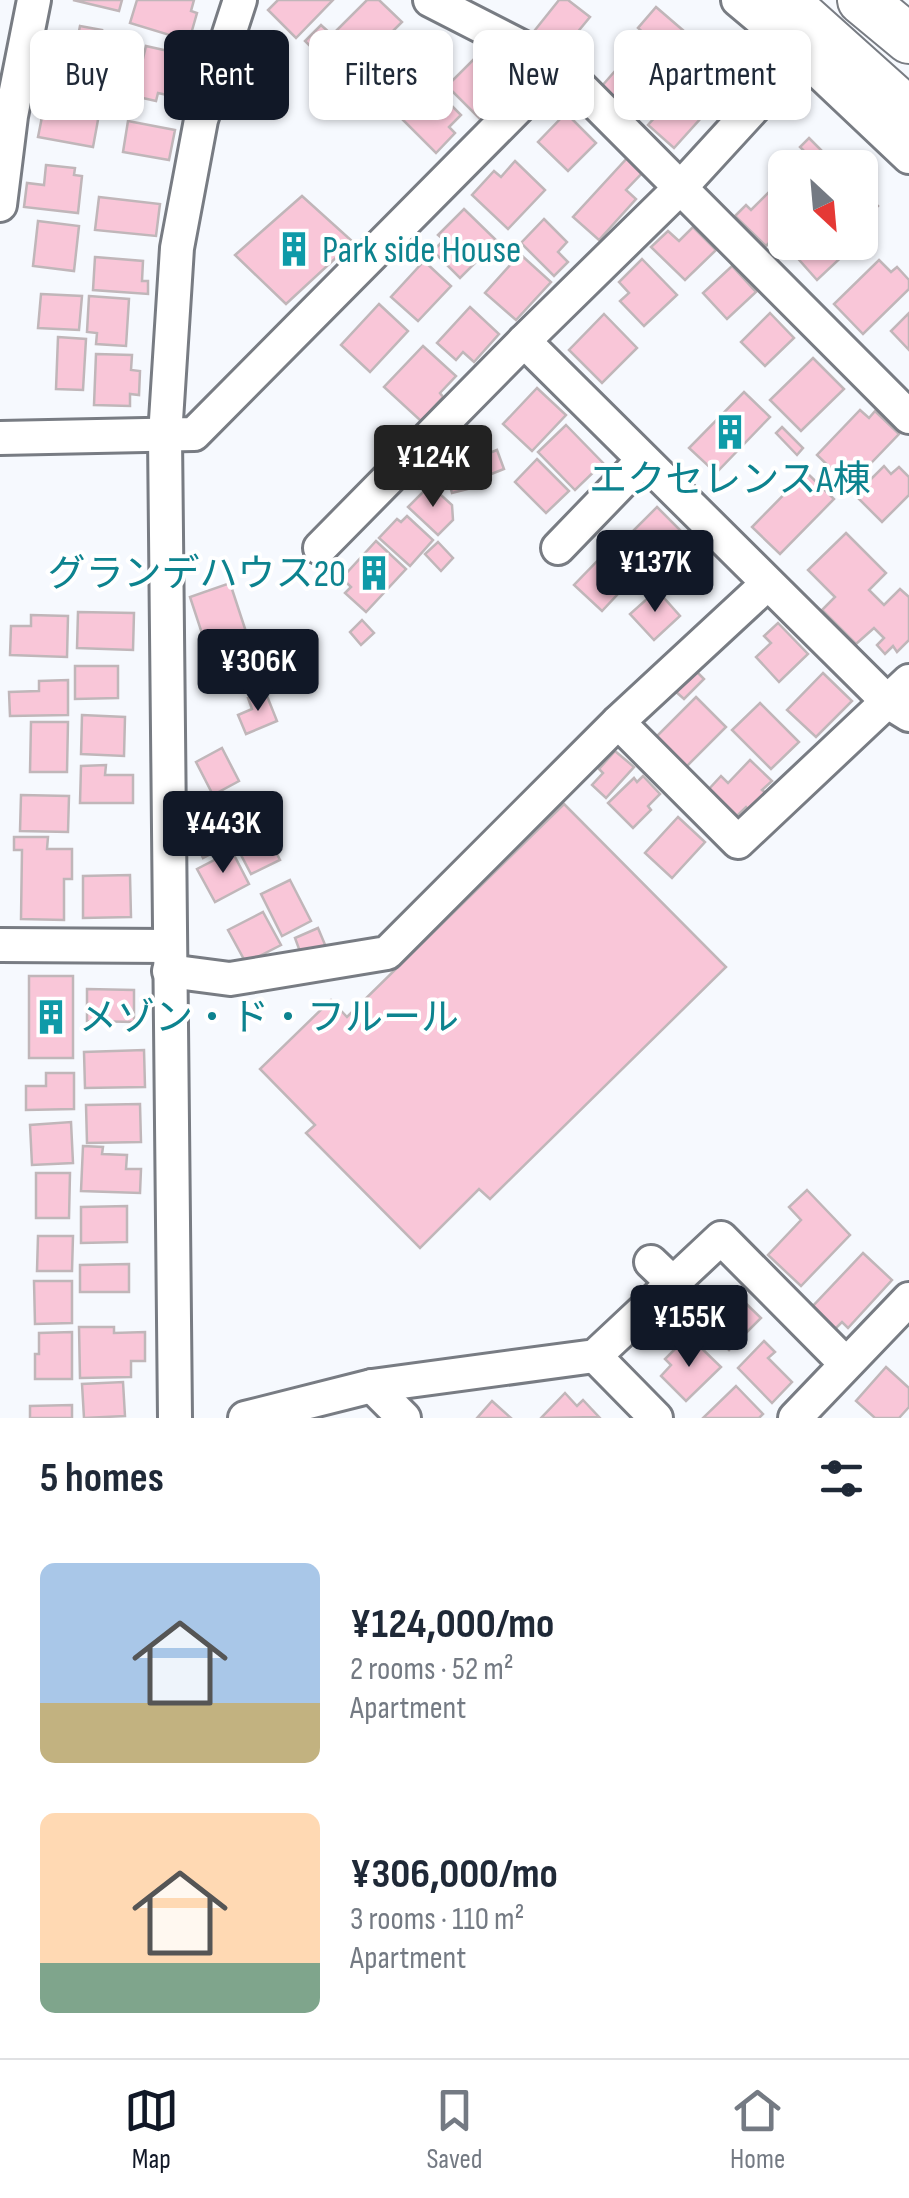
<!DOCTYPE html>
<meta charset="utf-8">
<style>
body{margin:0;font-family:"Sofia Sans Condensed","Noto Sans JP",sans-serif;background:#f6f6f7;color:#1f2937;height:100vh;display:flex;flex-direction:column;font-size:38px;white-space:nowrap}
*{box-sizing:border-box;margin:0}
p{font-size:32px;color:#747a83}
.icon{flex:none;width:55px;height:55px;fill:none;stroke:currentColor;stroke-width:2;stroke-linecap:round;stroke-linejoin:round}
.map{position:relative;height:1418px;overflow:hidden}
.drawer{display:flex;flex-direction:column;background:#fff;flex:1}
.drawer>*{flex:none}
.guide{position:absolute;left:30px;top:30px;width:850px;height:90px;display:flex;gap:20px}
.needle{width:65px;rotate:154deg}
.fabs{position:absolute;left:768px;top:150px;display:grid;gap:20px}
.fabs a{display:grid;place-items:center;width:110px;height:110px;border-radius:15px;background:#fff;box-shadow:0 2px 8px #0004;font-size:50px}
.price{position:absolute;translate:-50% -85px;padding:0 22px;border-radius:10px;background:#111827;color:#fff;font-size:32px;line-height:65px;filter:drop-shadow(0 2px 5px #0008)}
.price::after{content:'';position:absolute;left:50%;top:60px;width:30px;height:22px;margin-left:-15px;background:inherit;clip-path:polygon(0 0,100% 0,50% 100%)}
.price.current{background:#222;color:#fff}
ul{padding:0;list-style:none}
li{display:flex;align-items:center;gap:30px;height:250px;padding:0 40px}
li span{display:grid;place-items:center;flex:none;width:280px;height:200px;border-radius:15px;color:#555}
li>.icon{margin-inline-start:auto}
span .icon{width:120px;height:120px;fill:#fffc;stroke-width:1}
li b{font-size:42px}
h2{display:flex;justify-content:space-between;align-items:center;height:120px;padding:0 40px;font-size:42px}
.tag{padding:0 35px;border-radius:15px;background:#fff;box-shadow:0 2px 8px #0004;font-size:35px;line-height:90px}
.tag.current{background:#111827;color:#fff}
.dock{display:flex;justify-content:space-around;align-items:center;height:140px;border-top:2px solid #e0e1e3;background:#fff;font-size:28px;color:#747a83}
.dock a{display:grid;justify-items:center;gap:5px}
.dock .current{color:#111827}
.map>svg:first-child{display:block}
.building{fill:#f9c6d8;stroke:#c0b6b9;stroke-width:2.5}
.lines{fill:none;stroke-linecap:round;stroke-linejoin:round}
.minor-casing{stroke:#787c83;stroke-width:38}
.highway-casing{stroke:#787c83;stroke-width:52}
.minor{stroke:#fff;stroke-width:32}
.highway{stroke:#fff;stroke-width:48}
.labels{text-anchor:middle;stroke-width:8;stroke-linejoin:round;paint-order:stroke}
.culture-label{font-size:38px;fill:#0d838f;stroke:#fff;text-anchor:start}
</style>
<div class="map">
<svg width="909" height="1418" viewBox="0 0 909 1418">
<rect width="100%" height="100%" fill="#f6f9fe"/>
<g class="building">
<path d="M73,0h49l-3,11z"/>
<path d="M137,0h57l-3,11 6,2 -8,28 -59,-18z"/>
<path d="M278,0h55l-37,38 -28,-28z"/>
<path d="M367,0h12l23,22 -58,58 -39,-39 16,-16 11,10z"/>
<path d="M559,0h9l22,17 -29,35 -26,-22z"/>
<path d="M656,7l29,25 -28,33 -20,-18 10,-11 -9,-8z"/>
<path d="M80,26l22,4 -2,10 10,2 -6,35 -46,-9 7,-35 13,3z"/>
<path d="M261,41l25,22 -28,29 -24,-23z"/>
<path d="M146,46l40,9 -10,42 -18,-4 -2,8 -22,-5z"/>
<path d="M485,48l28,28 -15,16 3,3 -22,23 -32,-32z"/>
<path d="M705,48l22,20 -7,8 10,10 -21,24 -33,-30z"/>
<path d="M629,55l25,22 -27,32 -26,-22z"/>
<path d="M435,89l26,26 -12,12 6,6 -19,20 -33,-33z"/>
<path d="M675,95l26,23 -27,30 -26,-23z"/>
<path d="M57,100l43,9 -7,38 -55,-10 6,-30 11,2z"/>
<path d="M566,113l30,30 -28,28 -30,-29z"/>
<path d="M128,121l47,9 -6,30 -46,-8z"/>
<path d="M809,138l18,18 -9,9 -18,-18z"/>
<path d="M794,153l16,15h-25v17l-11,-11z"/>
<path d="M629,156l16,14 -19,20 10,9 -37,41 -26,-23z"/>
<path d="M515,161l30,29 -37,39 -36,-34 22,-24 7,6z"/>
<path d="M46,165l29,3 -1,7 8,1 -4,37 -54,-6 3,-24 17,2z"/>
<path d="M860,188l18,18 -18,18z"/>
<path d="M770,191l15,14v22l-19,19 -31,-30 11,-11 5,5z"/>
<path d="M302,196l51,46 -67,62 -51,-49z"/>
<path d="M99,197l61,7 -4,32 -61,-6z"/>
<path d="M464,209l33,32 -37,37 -27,-27 11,-11 -6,-5z"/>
<path d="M544,219l23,23 -9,10 10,10 -14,14 -33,-33z"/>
<path d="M38,221l41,5 -5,45 -41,-5z"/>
<path d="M693,227l23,23 -31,30 -34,-33 17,-16 11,10z"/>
<path d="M805,242h39l6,7 -33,31 -24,-27z"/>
<path d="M520,254l31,28 -35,38 -31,-27z"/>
<path d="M95,257l48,4 -1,20h6v13l-55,-4z"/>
<path d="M642,259l35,36 -33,31 -24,-25 9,-8 -10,-11z"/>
<path d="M879,260l12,12 6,-5 12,13v9l-46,45 -29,-30z"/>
<path d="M424,261l27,25 -33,35 -27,-24z"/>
<path d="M732,266l24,26 -29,27 -24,-26z"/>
<path d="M41,294l41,2 -3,34 -41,-2z"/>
<path d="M89,296l40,3 -3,47 -30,-2 1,-11 -10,-1z"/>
<path d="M379,304l29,27 -38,41 -29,-27z"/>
<path d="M470,307l29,27 -25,28 -11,-10 -7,8 -19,-17z"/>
<path d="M770,313l24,25 -29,28 -24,-24z"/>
<path d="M909,313v37l-18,-19z"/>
<path d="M604,314l33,34 -35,35 -33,-33z"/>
<path d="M58,337l28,2 -3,51 -27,-1z"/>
<path d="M423,346l33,30 -16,17 3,4 -22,24 -37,-34z"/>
<path d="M96,354l36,1 -1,15 9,1 -1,24 -9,-1v12l-36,-1z"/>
<path d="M813,358l31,31 -43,42 -31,-31z"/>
<path d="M537,388l29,27 -34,36 -29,-27z"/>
<path d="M744,392l26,25 -54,56 -27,-25z"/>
<path d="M860,410l9,8 6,-7 24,23 -50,52 -32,-31z"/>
<path d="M566,425l37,38 -28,27 -37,-38z"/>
<path d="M782,427l21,21 -6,7 -21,-22z"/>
<path d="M497,450l7,19 -23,9 -7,-19z"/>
<path d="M469,453l10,33 -27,7 -9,-32z"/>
<path d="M537,459l32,32 -23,22 -31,-31z"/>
<path d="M884,466l7,8 8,-7 10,10v18l-27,27 -27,-27z"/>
<path d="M806,472l28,27 -54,55 -28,-27z"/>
<path d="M430,485l22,20 1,15 -15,15 -30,-28z"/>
<path d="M657,507l24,24 -27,28 -25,-24z"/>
<path d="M407,516l26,24 -23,26 -31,-28 18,-19 4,3z"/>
<path d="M846,533l40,40 -17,17 15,15 16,-16 9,8v43l-12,12 -4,-6 -8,8 -8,-9 7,-7 -10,-10 -18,16 -34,-34 13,-13 -27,-27z"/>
<path d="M696,538l15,37 -39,15 -9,-23 12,-5 -5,-14z"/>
<path d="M376,541l30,28 -40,43 -21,-19 6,-6 -9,-9z"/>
<path d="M438,542l15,16 -12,13 -16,-17z"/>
<path d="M604,554l27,26 -29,31 -28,-26z"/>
<path d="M230,583l23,70 -40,14 -23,-70z"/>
<path d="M657,590l23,26 -26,24 -24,-26z"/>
<path d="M78,612l56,1 -1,37 -56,-2z"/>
<path d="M31,615l37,1 -1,41 -57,-2 1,-29h20z"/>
<path d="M362,620l12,13 -13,12 -11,-13z"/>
<path d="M778,623l30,31 -29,28 -23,-25 15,-14 -7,-7z"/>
<path d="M255,656l11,34 -11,3 -11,-34z"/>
<path d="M75,666h43v32l-43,1z"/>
<path d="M695,670l9,9 -20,20 -9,-8z"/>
<path d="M823,673l29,28 -36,36 -29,-27z"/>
<path d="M68,680v35l-58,1 -1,-24 30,-1v-10z"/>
<path d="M265,691l12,30 -31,13 -8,-19 14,-6 -4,-11z"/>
<path d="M696,697l30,30 -42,42 -30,-30z"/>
<path d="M760,703l39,39 -28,27 -39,-39z"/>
<path d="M82,715l43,2 -1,39 -43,-2z"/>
<path d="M31,722h37l-1,50h-37z"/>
<path d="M222,748l17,33 -26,14 -17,-33z"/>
<path d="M615,751l19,16 -28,31 -14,-13 11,-12 -4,-4z"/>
<path d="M750,760l22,21 -10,9 6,5 -18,17 -4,-5 -9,9 -28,-27 12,-13 7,7z"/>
<path d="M106,765l-1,10h28v28h-53l1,-37z"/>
<path d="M643,776l17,18 -12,12 3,4 -18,18 -25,-25 26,-25 3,4z"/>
<path d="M21,795l48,1 -1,36 -48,-1z"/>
<path d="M564,804l162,163 -236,232 -11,-10 -59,59 -114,-115 9,-8 -55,-56 71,-69 16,17z"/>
<path d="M678,817l27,25 -33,36 -27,-25z"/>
<path d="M259,819l21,41 -29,14 -21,-40z"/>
<path d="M216,826l10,20 -23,12 -10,-20z"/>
<path d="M14,837h34l-1,12h25v30h-8v41l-43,-1 1,-69h-8z"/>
<path d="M232,851l17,33 -34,18 -18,-33z"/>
<path d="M130,875l1,42 -48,1v-42z"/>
<path d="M290,880l21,41 -29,15 -21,-42z"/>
<path d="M263,912l18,33 -35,18 -18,-33z"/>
<path d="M318,928l8,19 -24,10 -7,-19z"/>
<rect x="29" y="976" width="44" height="82"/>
<path d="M87,989l47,1v32l-47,-1z"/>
<path d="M144,1050l1,37 -60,1 -1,-36z"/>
<path d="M46,1073h28v36l-48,1v-24h20z"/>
<path d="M140,1104l1,38 -54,1 -1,-38z"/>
<path d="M71,1122l2,41 -41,2 -2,-40z"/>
<path d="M83,1146l20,1 -1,7 25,1 -1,14h15l-1,24 -59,-2z"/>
<path d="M36,1173h34l-1,45h-33z"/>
<path d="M807,1190l43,45 -49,51 -33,-31 33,-35 -12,-13z"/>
<path d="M127,1206v36l-46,1v-36z"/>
<path d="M38,1236h35l-1,35h-35z"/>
<path d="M863,1253l29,27 -44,48 -6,-6 -8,8 -23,-22z"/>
<path d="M129,1264v28h-49v-27z"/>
<path d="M34,1281h38v42l-37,1z"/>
<path d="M730,1288l31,30 -32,32 -31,-29z"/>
<path d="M79,1327h35v6l31,-1v29h-14v16l-51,1z"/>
<path d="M72,1332v47h-37v-25h4v-21z"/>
<path d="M764,1341l11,11 -7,6 24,24 -20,21 -34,-35z"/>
<path d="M695,1342l26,25 -35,34 -25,-25 10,-11 -6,-6 13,-13 6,6z"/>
<path d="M886,1367l23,21v19l-10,11h-24l-19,-17z"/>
<path d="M123,1382l2,34 -41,2 -2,-34z"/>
<path d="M736,1386l27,28 -4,4h-56z"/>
<path d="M565,1393l12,13 6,-6 16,17 -58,1z"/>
<path d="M492,1401l19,17h-34z"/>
<path d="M72,1405v13h-42v-12z"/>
</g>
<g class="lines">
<defs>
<g id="minor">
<path d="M430,0l129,66 350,351"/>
<path d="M738,0l43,36 128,121"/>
<path d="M0,205l11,-89 23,-116"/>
<path d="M524,341l364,361 21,13"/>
<path d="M0,438l194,-4 365,-368"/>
<path d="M320,548l204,-207 157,-154 110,-120"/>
<path d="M558,548l85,-88"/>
<path d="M618,722l120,120 171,-161"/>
<path d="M0,945l169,1"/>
<path d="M169,971l61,8 157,-26 231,-231 149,-138"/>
<path d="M651,1262l22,21"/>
<path d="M595,1356l61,62"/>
<path d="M372,1386l32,32"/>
<path d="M175,1418l-10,-982 12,-188 24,-128 39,-120"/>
<path d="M245,1418l127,-32 223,-30 126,-118 124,125"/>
<path d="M795,1418l114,-119"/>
</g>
<g id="highway">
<path d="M783,0l126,113"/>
<path d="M862,0l47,39"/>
</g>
</defs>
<use href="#minor" class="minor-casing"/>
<use href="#highway" class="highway-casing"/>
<use href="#minor" class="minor"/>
<use href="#highway" class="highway"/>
</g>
<defs>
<symbol id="building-bare" viewBox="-9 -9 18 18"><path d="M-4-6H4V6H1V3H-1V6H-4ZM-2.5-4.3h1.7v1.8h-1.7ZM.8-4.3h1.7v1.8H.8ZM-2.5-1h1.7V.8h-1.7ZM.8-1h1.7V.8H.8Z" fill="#0f9aa8" stroke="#fff" stroke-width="2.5" paint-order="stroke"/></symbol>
</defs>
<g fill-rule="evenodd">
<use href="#building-bare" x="269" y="224" width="50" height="50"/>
<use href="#building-bare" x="705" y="407" width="50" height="50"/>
<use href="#building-bare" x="349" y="548" width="50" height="50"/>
<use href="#building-bare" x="26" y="992" width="50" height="50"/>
</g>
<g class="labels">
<g class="culture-label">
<text x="322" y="262">Park side House</text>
<text x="730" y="492" text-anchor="middle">エクセレンスA棟</text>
<text x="346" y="586" text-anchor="end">グランデハウス20</text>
<text x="79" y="1030">メゾン・ド・フルール</text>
</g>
</g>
</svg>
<div class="fabs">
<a><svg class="needle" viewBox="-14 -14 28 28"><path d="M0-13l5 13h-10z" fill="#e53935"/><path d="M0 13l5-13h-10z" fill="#747a83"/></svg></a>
</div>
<b class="price current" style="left:433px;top:510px">¥124K</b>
<b class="price" style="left:655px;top:615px">¥137K</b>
<b class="price" style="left:258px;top:714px">¥306K</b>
<b class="price" style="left:223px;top:876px">¥443K</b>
<b class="price" style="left:689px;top:1370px">¥155K</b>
<div class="guide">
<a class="tag">Buy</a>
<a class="tag current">Rent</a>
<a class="tag">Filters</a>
<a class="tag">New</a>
<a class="tag">Apartment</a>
</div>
</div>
<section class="drawer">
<h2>5 homes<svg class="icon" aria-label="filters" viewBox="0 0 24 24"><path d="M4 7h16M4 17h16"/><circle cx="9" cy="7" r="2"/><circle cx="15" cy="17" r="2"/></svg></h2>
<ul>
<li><span style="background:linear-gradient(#a9c7e8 70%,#c2b280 0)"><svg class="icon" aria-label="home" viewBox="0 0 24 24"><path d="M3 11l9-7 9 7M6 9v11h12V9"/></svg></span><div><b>¥124,000/mo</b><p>2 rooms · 52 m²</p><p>Apartment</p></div></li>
<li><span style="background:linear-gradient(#ffd9b3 75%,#7fa58c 0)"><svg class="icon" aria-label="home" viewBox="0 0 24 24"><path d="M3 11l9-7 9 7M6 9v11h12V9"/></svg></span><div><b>¥306,000/mo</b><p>3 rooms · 110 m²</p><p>Apartment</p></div></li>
</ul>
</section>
<nav class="dock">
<a class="current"><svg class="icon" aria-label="map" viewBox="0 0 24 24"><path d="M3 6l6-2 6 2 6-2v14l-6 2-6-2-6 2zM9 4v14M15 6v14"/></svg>Map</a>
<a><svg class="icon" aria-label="saved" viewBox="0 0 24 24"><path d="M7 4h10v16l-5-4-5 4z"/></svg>Saved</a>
<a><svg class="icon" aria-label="home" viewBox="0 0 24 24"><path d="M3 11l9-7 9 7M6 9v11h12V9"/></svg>Home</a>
</nav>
